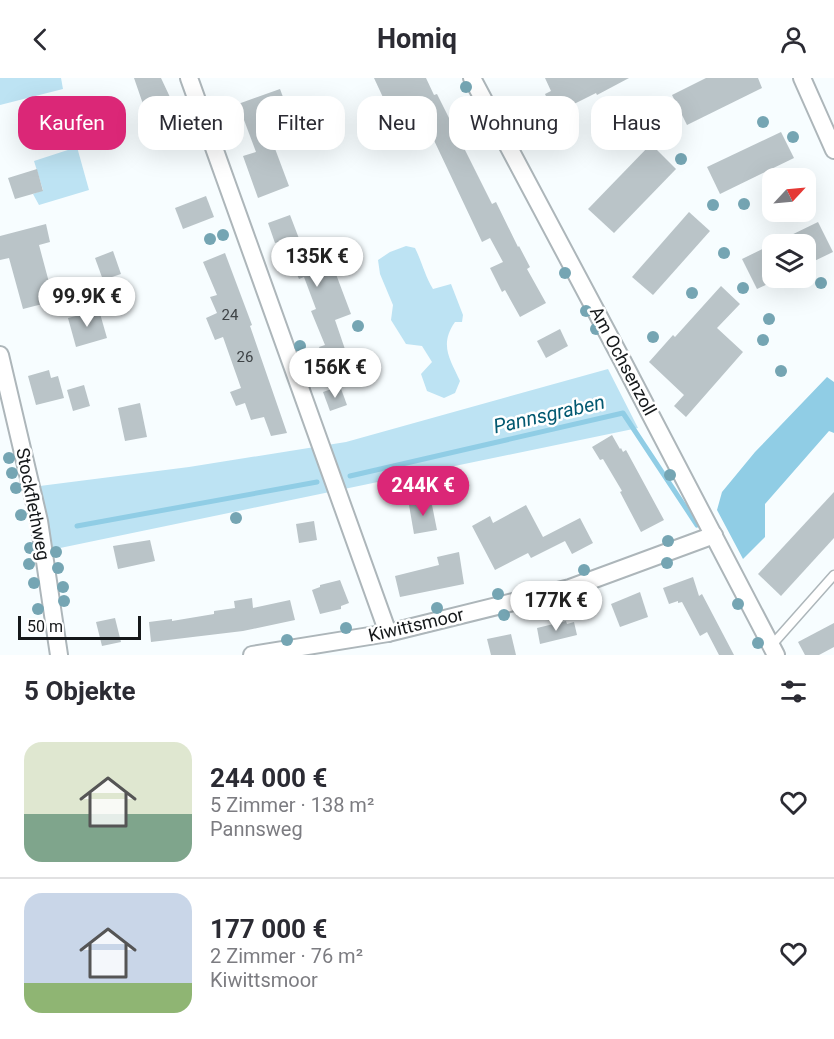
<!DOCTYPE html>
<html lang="de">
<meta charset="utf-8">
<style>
body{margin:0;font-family:Roboto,sans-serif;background:#f7f7f7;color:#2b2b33;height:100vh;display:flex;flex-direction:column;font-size:22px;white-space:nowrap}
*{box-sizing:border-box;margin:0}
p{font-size:20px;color:#7c7c81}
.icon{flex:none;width:33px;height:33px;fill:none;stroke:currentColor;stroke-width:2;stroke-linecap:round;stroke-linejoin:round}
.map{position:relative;height:577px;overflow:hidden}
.panel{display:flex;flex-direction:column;background:#fff;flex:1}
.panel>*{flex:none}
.top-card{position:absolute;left:18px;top:18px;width:798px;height:54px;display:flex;gap:12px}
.needle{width:39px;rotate:64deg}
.tools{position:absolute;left:762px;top:90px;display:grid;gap:12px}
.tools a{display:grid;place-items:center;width:54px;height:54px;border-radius:12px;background:#fff;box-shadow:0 6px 24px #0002;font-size:30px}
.scale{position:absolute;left:18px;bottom:15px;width:123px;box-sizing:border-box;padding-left:6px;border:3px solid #15181a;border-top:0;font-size:16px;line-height:21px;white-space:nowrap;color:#15181a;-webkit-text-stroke:4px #fff;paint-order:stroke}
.price{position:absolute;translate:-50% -51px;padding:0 14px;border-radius:21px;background:#fff;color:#222;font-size:20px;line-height:39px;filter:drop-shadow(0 2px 3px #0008)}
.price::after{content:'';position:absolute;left:50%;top:36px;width:18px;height:14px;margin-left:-9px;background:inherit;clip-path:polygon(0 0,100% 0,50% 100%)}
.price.selected{background:#db2777;color:#fff}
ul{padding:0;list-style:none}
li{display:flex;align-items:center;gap:18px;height:150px;padding:0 24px}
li+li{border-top:2px solid #e1e1e2}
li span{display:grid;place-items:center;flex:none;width:168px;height:120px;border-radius:18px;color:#555}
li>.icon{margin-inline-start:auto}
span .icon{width:72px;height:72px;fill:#fffc;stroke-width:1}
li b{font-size:26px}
h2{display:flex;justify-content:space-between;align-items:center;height:72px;padding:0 24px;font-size:26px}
.chip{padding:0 21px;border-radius:18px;background:#fff;box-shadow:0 6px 24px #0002;font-size:21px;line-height:54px}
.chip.selected{background:#db2777;color:#fff}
header{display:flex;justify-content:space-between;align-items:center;height:78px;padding:0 24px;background:#fff;font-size:27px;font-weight:700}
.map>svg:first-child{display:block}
.green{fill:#bde3f3}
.water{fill:#90cde5}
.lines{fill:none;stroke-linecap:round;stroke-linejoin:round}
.stream{stroke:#90cde5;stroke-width:5}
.building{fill:#bac4c8}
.lane-casing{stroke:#adb6ba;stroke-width:11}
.street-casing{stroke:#adb6ba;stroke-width:20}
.lane{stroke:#fff;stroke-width:8}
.street{stroke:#fff;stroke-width:16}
.tree{fill:#75a5b3}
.labels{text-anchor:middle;stroke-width:5;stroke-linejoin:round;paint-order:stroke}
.number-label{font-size:15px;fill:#3e4346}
.street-label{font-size:18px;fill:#15181a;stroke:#fff}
.water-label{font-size:20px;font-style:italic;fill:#035971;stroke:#fff}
</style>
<header><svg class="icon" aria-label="back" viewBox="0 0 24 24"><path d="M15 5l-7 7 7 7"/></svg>Homiq<svg class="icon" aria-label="person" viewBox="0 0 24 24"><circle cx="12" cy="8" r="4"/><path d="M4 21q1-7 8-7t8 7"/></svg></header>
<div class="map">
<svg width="834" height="577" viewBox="0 0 834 577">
<rect width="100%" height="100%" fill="#f7fdff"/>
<g class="green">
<path d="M0,0h61l2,11 -63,16z"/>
<path d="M77,69l12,43 -50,15 -6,-11 10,-4 -9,-29z"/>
<path d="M406,168l9,2c7,14 10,28 18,41l18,-5 12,31 -1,7h-7c-16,23 -5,37 5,59l-5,12 -11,5 -17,-7 -6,-17 11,-12 -10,-16 -16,-2 -15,-24 2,-15 -13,-31 -2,-14 12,-8z"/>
<path d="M608,291l30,59 -602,125 -12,-65 165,-21 157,-25z"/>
</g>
<path class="water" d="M827,299l7,5v51l-5,-2 -64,73v33l-22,22 -26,-49 5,-18 33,-40z"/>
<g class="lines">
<g class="stream">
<path d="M350,398l273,-63 74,112"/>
<path d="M77,448l240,-44"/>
</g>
</g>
<g class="building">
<path d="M134,0h27l23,49 -20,9 -15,-31 -5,2z"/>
<path d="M374,0h52l8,17 3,-1 55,110 4,-2 22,45 1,-1 11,21 -3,2 19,34 -26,14 -15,-27 -3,2 -12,-24 13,-6 -13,-24 -8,4 -59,-125 -14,6 -11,-23 -11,6z"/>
<path d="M545,0h84l-32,17 -1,-2 -26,13 9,19 -16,8 -3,-6 -10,4 -9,-17 11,-5 -7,-15 6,-3z"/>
<path d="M706,0h52l4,10 -75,37 -15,-30z"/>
<path d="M280,11l9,24 -24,9 24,64 -31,12 -15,-42 13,-4 -18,-48z"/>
<path d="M781,54l13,26 -74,36 -13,-27z"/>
<path d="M651,66l25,25 -62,64 -26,-24z"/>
<path d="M37,91l6,22 -28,8 -7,-21z"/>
<path d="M206,118l8,21 -31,12 -8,-21z"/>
<path d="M689,134l21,19 -57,64 -21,-18z"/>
<path d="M290,137l13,34 3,-2 6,14 16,-8 23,61 -16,6 13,38 -22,7 -7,-18 6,-2 -14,-34 5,-2 -12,-32 -5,2 -17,-38 -7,2 -7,-20z"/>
<path d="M818,144l15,30 -27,13v-21h-34v38l-15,7 -15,-30z"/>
<path d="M46,146l4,18 -11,3 15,56 -31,8 -14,-51 -9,2v-24z"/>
<path d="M113,173l8,23 -18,6 -8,-22z"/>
<path d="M225,175l27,72 -2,1 37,107 -16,3 -7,-19 -13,3 -6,-17 -9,3 -6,-14 11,-4 -18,-51 -8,3 -9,-22 11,-5 -7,-16 7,-2 -14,-33z"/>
<path d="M721,208l19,18 -23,24 26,24 -57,65 -12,-11 10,-11 -35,-33 24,-27 2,2z"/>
<path d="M99,232l8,28 -31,9 -8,-29z"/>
<path d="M560,251l8,17 -22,12 -9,-17z"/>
<path d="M49,292l2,8 7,-2 6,22 -28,7 -8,-29z"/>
<path d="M84,307l6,21 -17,5 -6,-21z"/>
<path d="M340,308l7,19 -17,6 -7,-19z"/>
<path d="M140,325l7,34 -22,4 -7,-33z"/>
<path d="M612,357l8,14 1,-1 2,4 3,-2 38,70 -23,12 -21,-40 2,-1 -19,-32 -3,1 -8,-13z"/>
<path d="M834,414v46l-53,58 -23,-22z"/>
<path d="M431,422l6,30 -23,4 -5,-29z"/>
<path d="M526,427l17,32 37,-19 13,25 -21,11 -7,-13 -34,17 -3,-5 -33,17 -23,-44 18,-10 3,7z"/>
<path d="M314,443l3,19 -18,3 -3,-19z"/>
<path d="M150,462l5,21 -37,8 -5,-23z"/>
<path d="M459,474l5,32 -64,13 -5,-21 44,-11 -2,-8z"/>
<path d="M693,499l6,19 3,-2 32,61h-15l-12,-23 -7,4 -18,-34 -4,1v-2l-9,3 -6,-16z"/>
<path d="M340,502l9,23 -8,3v3l-21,5 -8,-24 8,-3v-2z"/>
<path d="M640,514l8,25 -28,10 -9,-23z"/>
<path d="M252,520l1,10 37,-8 5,20 -52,11 -92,11 -2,-20 23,-3v2l42,-7v-3l21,-3 -1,-7z"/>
<path d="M115,540l6,24 -19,4 -6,-24z"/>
<path d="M566,543l1,3 7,-2 3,13 -37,9 -3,-16z"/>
<path d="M834,545v24l-15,8h-14l-7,-13z"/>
<path d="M511,556l5,21h-25l-4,-16z"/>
</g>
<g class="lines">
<defs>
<path id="lane" d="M771,568l63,-71"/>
<g id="street">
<path d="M189,0l199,555"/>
<path d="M472,0l150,282 154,295"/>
<path d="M802,0l32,72"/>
<path d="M0,277l39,166 20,134"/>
<path d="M252,577l136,-22 182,-45 144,-53"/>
</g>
</defs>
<use href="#lane" class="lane-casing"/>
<use href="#street" class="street-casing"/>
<use href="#lane" class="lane"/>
<use href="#street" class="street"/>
</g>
<g class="tree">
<circle cx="466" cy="9" r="6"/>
<circle cx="81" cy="36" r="6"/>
<circle cx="763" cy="44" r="6"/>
<circle cx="793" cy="59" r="6"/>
<circle cx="681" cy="81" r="6"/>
<circle cx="744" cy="126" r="6"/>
<circle cx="713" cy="127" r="6"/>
<circle cx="223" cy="157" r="6"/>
<circle cx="210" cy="161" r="6"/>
<circle cx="724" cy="175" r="6"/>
<circle cx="565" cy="195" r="6"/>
<circle cx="821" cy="205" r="6"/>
<circle cx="743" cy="210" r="6"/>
<circle cx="692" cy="215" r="6"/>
<circle cx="586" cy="233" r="6"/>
<circle cx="769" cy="241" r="6"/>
<circle cx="358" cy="248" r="6"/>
<circle cx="596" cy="251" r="6"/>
<circle cx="653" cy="259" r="6"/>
<circle cx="763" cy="262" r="6"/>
<circle cx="300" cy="268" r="6"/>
<circle cx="781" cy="293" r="6"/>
<circle cx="9" cy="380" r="6"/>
<circle cx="12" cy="395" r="6"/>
<circle cx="670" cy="397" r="6"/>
<circle cx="16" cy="410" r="6"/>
<circle cx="21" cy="437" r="6"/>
<circle cx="236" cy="440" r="6"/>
<circle cx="668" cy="463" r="6"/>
<circle cx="30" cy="470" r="6"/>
<circle cx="56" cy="474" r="6"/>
<circle cx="667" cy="485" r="6"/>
<circle cx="29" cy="486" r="6"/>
<circle cx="58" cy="490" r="6"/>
<circle cx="584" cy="492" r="6"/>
<circle cx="34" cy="505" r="6"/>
<circle cx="63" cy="509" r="6"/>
<circle cx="498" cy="516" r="6"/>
<circle cx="575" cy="517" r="6"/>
<circle cx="64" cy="523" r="6"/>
<circle cx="738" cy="526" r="6"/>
<circle cx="437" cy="530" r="6"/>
<circle cx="38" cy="531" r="6"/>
<circle cx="504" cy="537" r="6"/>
<circle cx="346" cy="550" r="6"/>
<circle cx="287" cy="562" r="6"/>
<circle cx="758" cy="565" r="6"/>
</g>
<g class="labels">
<g class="number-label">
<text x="230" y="242">24</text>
<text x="245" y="284">26</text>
</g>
<g class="street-label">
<text transform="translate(623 283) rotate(62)" y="6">Am Ochsenzoll</text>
<text transform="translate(33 426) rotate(79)" y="6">Stockflethweg</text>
<text transform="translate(416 547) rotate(-13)" y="6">Kiwittsmoor</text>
</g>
<g class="water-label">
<text transform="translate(549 336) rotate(-13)" y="7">Pannsgraben</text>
</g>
</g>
</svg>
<div class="tools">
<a><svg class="needle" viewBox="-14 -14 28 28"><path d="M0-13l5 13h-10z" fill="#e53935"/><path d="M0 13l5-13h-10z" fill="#7c7c81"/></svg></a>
<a><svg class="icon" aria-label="layers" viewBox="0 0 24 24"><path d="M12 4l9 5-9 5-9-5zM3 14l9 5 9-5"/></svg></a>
</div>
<div class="scale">50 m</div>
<b class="price" style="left:317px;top:210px">135K €</b>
<b class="price" style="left:87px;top:250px">99.9K €</b>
<b class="price" style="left:335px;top:321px">156K €</b>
<b class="price selected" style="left:423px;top:439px">244K €</b>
<b class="price" style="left:556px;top:554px">177K €</b>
<div class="top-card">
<a class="chip selected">Kaufen</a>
<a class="chip">Mieten</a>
<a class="chip">Filter</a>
<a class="chip">Neu</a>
<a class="chip">Wohnung</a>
<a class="chip">Haus</a>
</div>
</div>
<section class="panel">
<h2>5 Objekte<svg class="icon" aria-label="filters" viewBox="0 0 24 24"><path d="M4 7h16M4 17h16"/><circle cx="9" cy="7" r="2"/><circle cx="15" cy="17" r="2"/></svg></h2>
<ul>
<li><span style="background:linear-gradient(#dfe7d0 60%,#7fa58c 0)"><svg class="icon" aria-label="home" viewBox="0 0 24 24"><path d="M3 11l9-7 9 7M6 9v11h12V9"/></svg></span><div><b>244 000 €</b><p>5 Zimmer · 138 m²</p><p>Pannsweg</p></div><svg class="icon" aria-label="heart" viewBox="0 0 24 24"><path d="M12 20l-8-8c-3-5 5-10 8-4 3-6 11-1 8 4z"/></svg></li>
<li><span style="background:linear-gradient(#c9d6e8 75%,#8fb573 0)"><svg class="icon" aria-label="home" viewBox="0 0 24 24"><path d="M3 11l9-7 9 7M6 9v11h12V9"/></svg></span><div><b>177 000 €</b><p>2 Zimmer · 76 m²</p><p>Kiwittsmoor</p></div><svg class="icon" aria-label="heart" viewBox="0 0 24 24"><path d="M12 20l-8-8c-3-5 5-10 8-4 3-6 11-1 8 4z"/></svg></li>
</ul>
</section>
